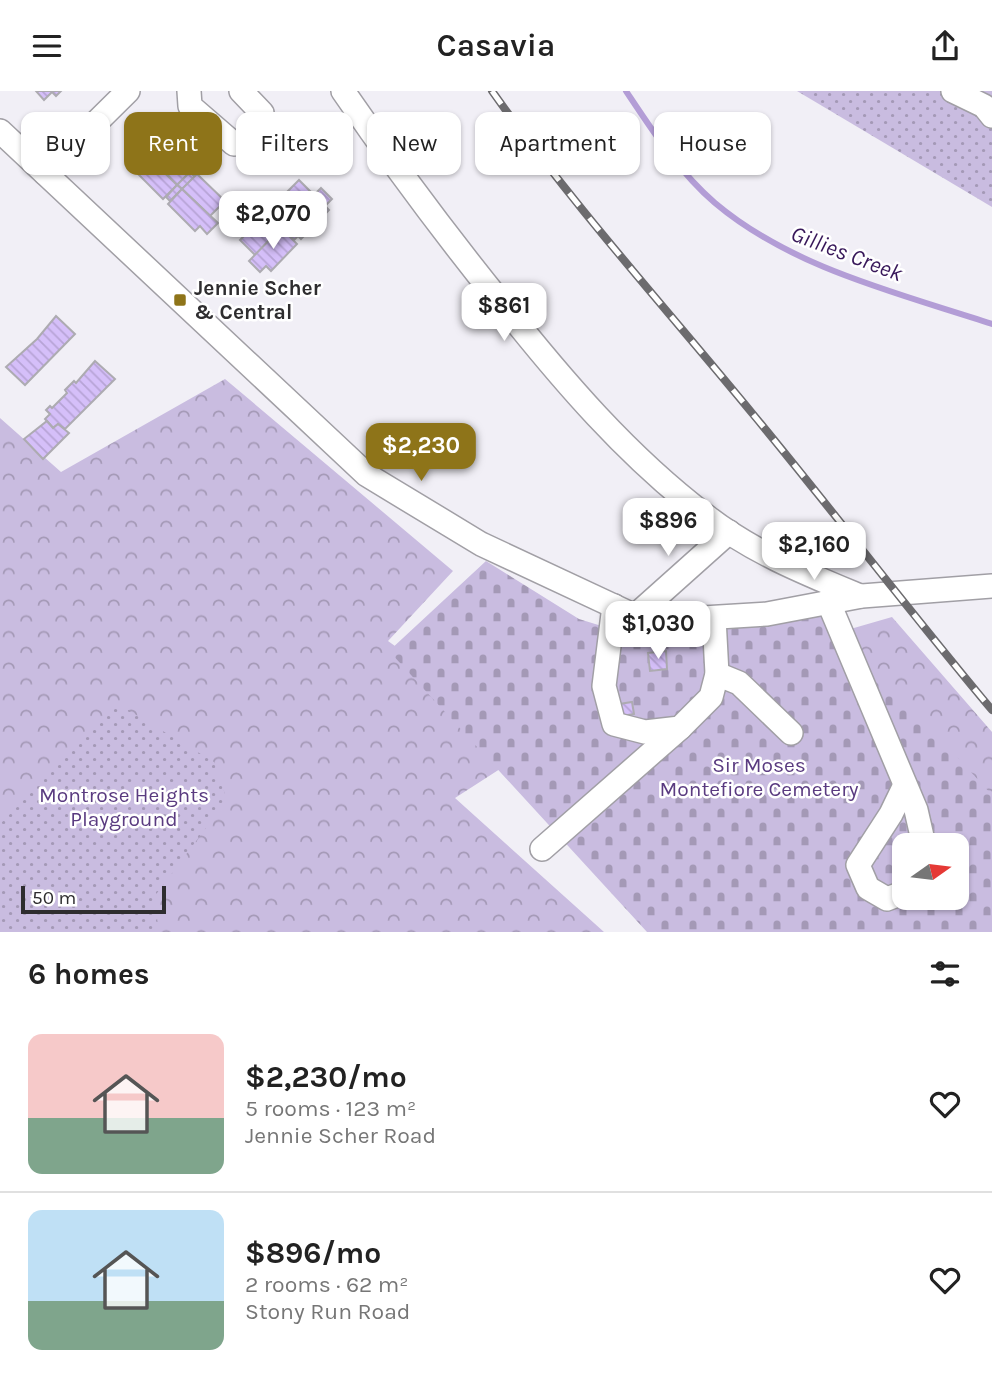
<!DOCTYPE html>
<meta charset="utf-8">
<style>
body{margin:0;font-family:Karla,sans-serif;background:#f2f2f2;color:#222;height:100vh;display:flex;flex-direction:column;font-size:26px;white-space:nowrap}
*{box-sizing:border-box;margin:0}
p{font-size:23px;color:#767676}
.icon{flex:none;width:38px;height:38px;fill:none;stroke:currentColor;stroke-width:2;stroke-linecap:round;stroke-linejoin:round}
.map{position:relative;height:841px;overflow:hidden}
.panel{display:flex;flex-direction:column;background:#fff;flex:1}
.panel>*{flex:none}
.banner{position:absolute;left:21px;top:21px;width:950px;height:63px;display:flex;gap:14px}
.needle{width:46px;rotate:76deg}
.buttons{position:absolute;left:892px;top:742px;display:grid;gap:14px}
.buttons a{display:grid;place-items:center;width:77px;height:77px;border-radius:14px;background:#fff;box-shadow:0 2px 5px #0004;font-size:35px}
.scale{position:absolute;left:21px;bottom:18px;width:145px;box-sizing:border-box;padding-left:7px;border:4px solid #2e2d2f;border-top:0;font-size:19px;line-height:24px;white-space:nowrap;color:#2e2d2f;-webkit-text-stroke:5px #fff;paint-order:stroke}
.price{position:absolute;translate:-50% -60px;padding:0 16px;border-radius:14px;background:#fff;color:#222;font-size:23px;line-height:46px;filter:drop-shadow(0 2px 4px #0008)}
.price::after{content:'';position:absolute;left:50%;top:42px;width:21px;height:16px;margin-left:-10px;background:inherit;clip-path:polygon(0 0,100% 0,50% 100%)}
.price.on{background:#8e7419;color:#fff}
ul{padding:0;list-style:none}
li{display:flex;align-items:center;gap:21px;height:175px;padding:0 28px}
li+li{border-top:2px solid #e0e0e0}
li span{display:grid;place-items:center;flex:none;width:196px;height:140px;border-radius:14px;color:#555}
li>.icon{margin-inline-start:auto}
span .icon{width:84px;height:84px;fill:#fffc;stroke-width:1}
li b{font-size:30px}
h2{display:flex;justify-content:space-between;align-items:center;height:84px;padding:0 28px;font-size:30px}
.pill{padding:0 24px;border-radius:14px;background:#fff;box-shadow:0 2px 5px #0004;font-size:24px;line-height:63px}
.pill.on{background:#8e7419;color:#fff}
header{display:flex;justify-content:space-between;align-items:center;height:91px;padding:0 28px;background:#fff;font-size:32px;font-weight:600}
.map>svg:first-child{display:block}
.grass{fill:url(#grass-dots)}
.forest{fill:url(#forest-crowns)}
.cemetery{fill:url(#cemetery-stones);fill-rule:evenodd}
.lines{fill:none;stroke-linecap:round;stroke-linejoin:round}
.stream{stroke:#b39dd6;stroke-width:6}
.building{fill:url(#building-back-hatch);stroke:#adabb1;stroke-width:2}
.minor-casing{stroke:#a19fa5;stroke-width:26}
.minor{stroke:#fff;stroke-width:23}
.rail-casing{stroke:#6c6b6e;stroke-width:8}
.rail{stroke:#fff;stroke-width:5;stroke-dasharray:16;stroke-linecap:butt}
.poi-dot{fill:#8e7419;stroke:#fff;stroke-width:2.5}
.labels{text-anchor:middle;stroke-width:5;stroke-linejoin:round;paint-order:stroke}
.poi-label{font-size:21px;font-weight:bold;fill:#2e2d2f;stroke:#fff;text-anchor:start}
.park-label{font-size:21px;fill:#5a3b80;stroke:#fff}
.water-label{font-size:23px;font-style:italic;fill:#38185a;stroke:#fff}
</style>
<header><svg class="icon" aria-label="menu" viewBox="0 0 24 24"><path d="M4 6h16M4 12h16M4 18h16"/></svg>Casavia<svg class="icon" aria-label="share" viewBox="0 0 24 24"><path d="M12 15V3M7 8l5-5 5 5M5 13v7h14v-7"/></svg></header>
<div class="map">
<svg width="992" height="841" viewBox="0 0 992 841">
<defs>
<pattern id="grass-dots" width="8" height="8" patternUnits="userSpaceOnUse" patternTransform="scale(1.75)"><rect width="8" height="8" fill="#c9bce0"/><path d="M2 2h.1M6 6h.1" fill="none" stroke="#a499b6" stroke-width="1.8" stroke-linecap="round"/></pattern>
<pattern id="forest-crowns" width="20" height="18" patternUnits="userSpaceOnUse" patternTransform="scale(1.75)"><rect width="20" height="18" fill="#c9bce0"/><path d="M2 6a3 3 0 1 1 6 0M12 15a3 3 0 1 1 6 0" fill="none" stroke="#a499b6"/></pattern>
<pattern id="cemetery-stones" width="16" height="16" patternUnits="userSpaceOnUse" patternTransform="scale(1.75)"><rect width="16" height="16" fill="#c9bce0"/><path d="M2 7V4a2 2 0 0 1 4 0v3zM10 15v-3a2 2 0 0 1 4 0v3z" fill="#a499b6"/></pattern>
<pattern id="building-back-hatch" width="6" height="6" patternUnits="userSpaceOnUse" patternTransform="scale(1.75)"><rect width="6" height="6" fill="#d5bff9"/><path d="M-1 5l2 2M0 0l6 6M5-1l2 2" fill="none" stroke="#b7a4d6"/></pattern>
</defs>
<rect width="100%" height="100%" fill="#f1eff6"/>
<g class="grass">
<path d="M797,0h195v116z"/>
<path d="M116,553l170,152 -113,136h-173v-156z"/>
</g>
<g class="forest">
<path d="M225,288l228,192 -65,70 96,69 84,15 -113,73 149,134h-445l-5,-35 73,-97 -13,-38 -96,-58 -118,120v-406l61,54z"/>
<path d="M892,526l100,115v200h-105l70,-34v-53l-110,-215z"/>
</g>
<path class="cemetery" d="M486,470l93,58 42,13 94,-6 108,-15 169,184v130l-7,7h-338l-258,-281zM905,754h52v53h-52z"/>
<g class="lines">
<path class="stream" d="M626,0c26,39 53,81 89,112 77,65 183,90 277,121"/>
</g>
<g class="building">
<path d="M36,0h25l-5,5 -4,-4 -8,8z"/>
<path d="M284,29l9,10 -10,9 -9,-9z"/>
<path d="M164,51l28,28 -15,15 -28,-28z"/>
<path d="M142,60l35,34 -14,14 -27,-27 3,-4 -7,-7z"/>
<path d="M190,81l5,5 -13,12 -5,-4z"/>
<path d="M197,83l28,27 -15,15 -28,-27z"/>
<path d="M299,89l15,15 -28,28 -15,-15z"/>
<path d="M177,94l5,4 -12,12 -4,-4z"/>
<path d="M321,97l11,11 -7,7 4,4 -28,29 -15,-16z"/>
<path d="M182,98l36,34 -11,11 -7,-8 -5,5 -27,-27z"/>
<path d="M274,120l12,12 -5,5 -11,-12z"/>
<path d="M267,122l14,15 -26,27 -15,-15z"/>
<path d="M286,132l12,13 -4,4 -13,-12z"/>
<path d="M281,137l16,16 -26,27 -5,-5 -6,6 -11,-11z"/>
<path d="M56,225l19,18 -50,51 -19,-18 31,-28z"/>
<path d="M95,270l20,18 -50,50 -7,-5 -5,4 -8,-9 5,-5 -4,-4 4,-4 2,2 15,-15 -2,-3 9,-9 2,2z"/>
<path d="M47,330l6,7 5,-4 11,9 -26,26 -19,-20z"/>
<path d="M666,560l1,18 -17,2 -2,-18z"/>
<path d="M632,611l2,12 -12,2 -3,-12z"/>
</g>
<g class="lines">
<defs>
<g id="minor">
<path d="M189,0l1,15 44,38 7,-1 20,-23 1,-7 -21,-22"/>
<path d="M343,0c50,73 103,144 158,212 61,77 126,153 205,213 46,36 101,58 154,80"/>
<path d="M953,0l31,15 8,10"/>
<path d="M0,40l367,344 114,69 154,72 35,4 97,-6 95,-18 130,-10"/>
<path d="M45,82l83,-82"/>
<path d="M828,510l88,209 8,35"/>
<path d="M614,515l-10,80 10,38 31,8 35,-4 31,-31 6,-23 -3,-56"/>
<path d="M635,525l94,-84"/>
<path d="M717,583l22,9 52,50"/>
<path d="M542,758l138,-121"/>
<path d="M905,801l-18,7 -19,-11 -10,-23 33,-51 14,-29"/>
</g>
</defs>
<use href="#minor" class="minor-casing"/>
<use href="#minor" class="minor"/>
<defs>
<path id="rail" d="M492,0c80,113 172,215 260,322 81,98 158,199 240,297"/>
</defs>
<use href="#rail" class="rail-casing"/>
<use href="#rail" class="rail"/>
</g>
<rect class="poi-dot" x="173" y="202" width="14" height="14" rx="3.5"/>
<g class="labels">
<g class="poi-label">
<text x="194" y="204">Jennie Scher<tspan x="194" dy="24">&amp; Central</tspan></text>
</g>
<g class="park-label">
<text x="759" y="681">Sir Moses<tspan x="759" dy="24">Montefiore Cemetery</tspan></text>
<text x="124" y="711">Montrose Heights<tspan x="124" dy="24">Playground</tspan></text>
</g>
<g class="water-label">
<text transform="translate(847 162) rotate(21)" y="8">Gillies Creek</text>
</g>
</g>
</svg>
<div class="buttons">
<a><svg class="needle" viewBox="-14 -14 28 28"><path d="M0-13l5 13h-10z" fill="#e53935"/><path d="M0 13l5-13h-10z" fill="#767676"/></svg></a>
</div>
<div class="scale">50 m</div>
<b class="price" style="left:273px;top:160px">$2,070</b>
<b class="price" style="left:504px;top:252px">$861</b>
<b class="price on" style="left:421px;top:392px">$2,230</b>
<b class="price" style="left:668px;top:467px">$896</b>
<b class="price" style="left:814px;top:491px">$2,160</b>
<b class="price" style="left:658px;top:570px">$1,030</b>
<div class="banner">
<a class="pill">Buy</a>
<a class="pill on">Rent</a>
<a class="pill">Filters</a>
<a class="pill">New</a>
<a class="pill">Apartment</a>
<a class="pill">House</a>
</div>
</div>
<section class="panel">
<h2>6 homes<svg class="icon" aria-label="filters" viewBox="0 0 24 24"><path d="M4 7h16M4 17h16"/><circle cx="9" cy="7" r="2"/><circle cx="15" cy="17" r="2"/></svg></h2>
<ul>
<li><span style="background:linear-gradient(#f6c9c9 60%,#7fa58c 0)"><svg class="icon" aria-label="home" viewBox="0 0 24 24"><path d="M3 11l9-7 9 7M6 9v11h12V9"/></svg></span><div><b>$2,230/mo</b><p>5 rooms · 123 m²</p><p>Jennie Scher Road</p></div><svg class="icon" aria-label="heart" viewBox="0 0 24 24"><path d="M12 20l-8-8c-3-5 5-10 8-4 3-6 11-1 8 4z"/></svg></li>
<li><span style="background:linear-gradient(#bfe0f5 65%,#7fa58c 0)"><svg class="icon" aria-label="home" viewBox="0 0 24 24"><path d="M3 11l9-7 9 7M6 9v11h12V9"/></svg></span><div><b>$896/mo</b><p>2 rooms · 62 m²</p><p>Stony Run Road</p></div><svg class="icon" aria-label="heart" viewBox="0 0 24 24"><path d="M12 20l-8-8c-3-5 5-10 8-4 3-6 11-1 8 4z"/></svg></li>
</ul>
</section>
